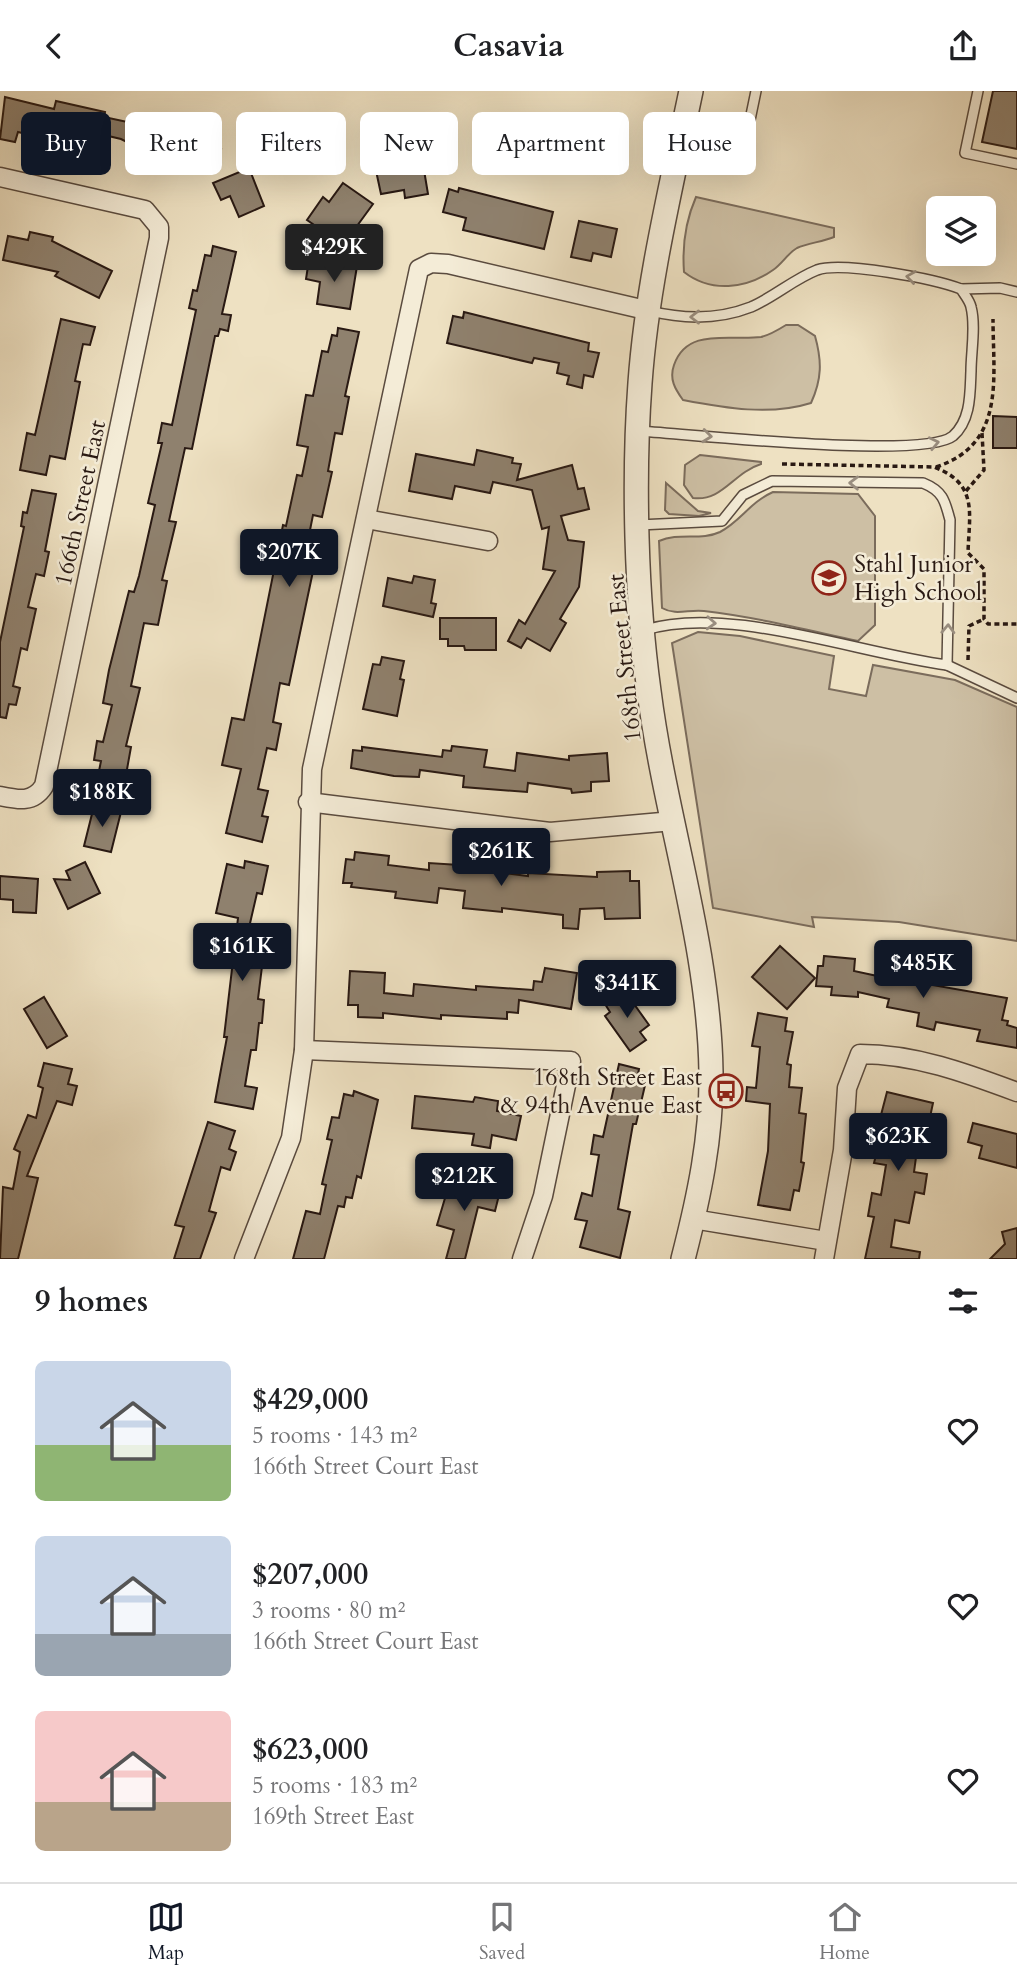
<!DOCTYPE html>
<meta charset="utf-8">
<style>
body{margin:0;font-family:Cardo,serif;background:#f6f6f6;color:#202124;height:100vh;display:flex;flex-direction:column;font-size:26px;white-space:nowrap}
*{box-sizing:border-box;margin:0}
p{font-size:23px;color:#757577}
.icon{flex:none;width:38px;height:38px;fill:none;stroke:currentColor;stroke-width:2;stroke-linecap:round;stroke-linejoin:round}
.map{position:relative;height:1168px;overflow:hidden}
.side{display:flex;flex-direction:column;background:#fff;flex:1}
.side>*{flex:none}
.top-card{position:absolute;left:21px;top:21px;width:976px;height:63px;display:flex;gap:14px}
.buttons{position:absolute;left:926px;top:105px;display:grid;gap:14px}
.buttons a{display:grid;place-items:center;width:70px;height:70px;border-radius:10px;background:#fff;box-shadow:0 7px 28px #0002;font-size:35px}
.price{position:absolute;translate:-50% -60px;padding:0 16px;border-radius:7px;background:#111827;color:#fff;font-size:23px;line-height:46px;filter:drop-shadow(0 2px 4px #0008)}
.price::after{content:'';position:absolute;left:50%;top:42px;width:21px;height:16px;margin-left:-10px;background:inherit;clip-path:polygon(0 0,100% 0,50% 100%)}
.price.active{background:#222;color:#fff}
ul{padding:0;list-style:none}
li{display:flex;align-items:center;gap:21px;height:175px;padding:0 35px}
li span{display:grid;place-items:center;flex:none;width:196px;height:140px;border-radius:10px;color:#555}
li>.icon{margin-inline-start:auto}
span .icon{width:84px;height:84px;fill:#fffc;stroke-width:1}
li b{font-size:30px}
h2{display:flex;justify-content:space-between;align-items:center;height:84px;padding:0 35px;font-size:30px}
.pill{padding:0 24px;border-radius:10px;background:#fff;box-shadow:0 7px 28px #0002;font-size:24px;line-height:63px}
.pill.active{background:#111827;color:#fff}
header{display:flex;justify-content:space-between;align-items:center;height:91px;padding:0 35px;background:#fff;font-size:32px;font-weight:700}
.tab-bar{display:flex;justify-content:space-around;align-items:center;height:98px;border-top:2px solid #e0e0e0;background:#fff;font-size:19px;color:#757577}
.tab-bar a{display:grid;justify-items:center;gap:4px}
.tab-bar .active{color:#111827}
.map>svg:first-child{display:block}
.green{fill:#cdbfa4;stroke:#7b6c5c;stroke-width:2}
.water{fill:#ab9d86;stroke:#776858;stroke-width:2}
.building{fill:#8f816e;stroke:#291913;stroke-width:2}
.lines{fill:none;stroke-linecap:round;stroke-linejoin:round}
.service-casing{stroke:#5a4b3f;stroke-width:12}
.minor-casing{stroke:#5a4b3f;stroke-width:21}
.tertiary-casing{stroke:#5a4b3f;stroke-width:26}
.path{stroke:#291913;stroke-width:3.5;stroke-dasharray:5 3.5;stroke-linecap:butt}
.service{stroke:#f4ecd7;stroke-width:9}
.minor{stroke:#f4ecd7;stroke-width:18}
.tertiary{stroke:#f4ecd7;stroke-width:23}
.oneway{stroke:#998d7f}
.labels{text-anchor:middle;stroke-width:5;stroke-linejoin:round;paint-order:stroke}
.street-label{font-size:24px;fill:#291913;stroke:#f4ecd7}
.poi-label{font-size:24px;fill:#291913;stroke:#f4ecd7;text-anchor:start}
</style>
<header><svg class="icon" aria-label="back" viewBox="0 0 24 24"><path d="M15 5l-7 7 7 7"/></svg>Casavia<svg class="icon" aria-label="share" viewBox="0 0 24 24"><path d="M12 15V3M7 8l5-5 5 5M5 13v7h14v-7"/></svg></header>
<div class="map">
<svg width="1017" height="1168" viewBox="0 0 1017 1168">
<rect width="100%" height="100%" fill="#eee1c2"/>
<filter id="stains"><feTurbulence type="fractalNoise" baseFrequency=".00286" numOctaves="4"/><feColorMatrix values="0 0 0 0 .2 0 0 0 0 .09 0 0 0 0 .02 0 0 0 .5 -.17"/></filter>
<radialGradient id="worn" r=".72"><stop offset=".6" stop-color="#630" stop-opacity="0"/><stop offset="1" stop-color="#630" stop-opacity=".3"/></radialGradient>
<g class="green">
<path d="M696,106l138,31v9c-12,5 -26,6 -37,11 -9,5 -15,16 -24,22 -27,19 -62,23 -89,2 -2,-27 1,-50 12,-75z"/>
<path d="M786,234h12l17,11c7,25 7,43 -4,67 -41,13 -86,5 -128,-3 -8,-11 -14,-21 -9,-35 13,-38 55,-24 87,-28 9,-2 17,-7 25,-12z"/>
<path d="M700,364l61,7v2c-28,9 -39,38 -68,34l-9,-13 1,-20z"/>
<path d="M666,392l32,28 13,2 -12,3 -30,-2 -4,-4z"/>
<path d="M773,401l85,2 17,22v109l-17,16c-51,-11 -102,-24 -154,-30 -15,-2 -28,5 -42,-3l-3,-67c20,-9 42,0 61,-9 21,-11 29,-29 53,-40z"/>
<path d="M698,541l42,4 94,20 -5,33 37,7 7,-31 82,15 62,27v234l-118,-19 -87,-5 2,10 -101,-19 -41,-265z"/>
</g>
<path class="water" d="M377,41l20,4 2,10 -4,3 -21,-4 -2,-5z"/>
<g class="building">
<path d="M993,0h24v58l-35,-7z"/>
<path d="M5,6l49,12 2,-8 49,11 -1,5 56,12 -6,29 -27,-5 2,-10 -8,-4 -51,-12 -5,23 -19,-5 1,-6 -29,-7 -3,10 -15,-3z"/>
<path d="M187,38l34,20 -12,21 -34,-20z"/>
<path d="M422,67l6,36 -23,4 -1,-8 -23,4 -6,-28z"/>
<path d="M249,77l15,38 -25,11 -9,-21 -9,4 -8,-17z"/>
<path d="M343,92l30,21 -16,22 8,6 -13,19 -45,-31 16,-23 6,5z"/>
<path d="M459,97l94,24 -9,37 -81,-19 3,-12 -23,-6 6,-23 9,3z"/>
<path d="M579,130l38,8 -6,28 -18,-4 -2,8 -20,-4z"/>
<path d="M30,141l23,5 -1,4 60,30 -13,27 -44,-22 3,-4 -55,-12 5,-24 20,4z"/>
<path d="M213,155l23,6 -14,62 9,1 -3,16 -8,-2 -2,7h-3l-23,113 -7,-1 -16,73 7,1 -14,58 5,1 -9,44 -14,-2 -13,63 9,2 -14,58 5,1 -7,39 -27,-5 4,-20 -7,-1 3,-19 6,1 9,-37 -9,-2 6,-33 20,-79 5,1 5,-16 16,-71 -7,-2 14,-60h-4l4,-20 10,2 24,-115 -7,-2 4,-18 4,1 8,-36 6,1z"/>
<path d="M325,170l32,5 -7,43 -33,-5 3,-22 -14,-3 2,-13 16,2z"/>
<path d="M464,221l125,31 -1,8 11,2 -6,24 -9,-2 -2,13 -15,-4 2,-8 -12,-3 2,-10 -25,-5 -2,5 -85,-20 6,-27 10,2z"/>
<path d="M61,228l34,8 -5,18 -7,-1 -8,37 5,1 -15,77 -15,-3 -4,19 -26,-5 7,-37 8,2z"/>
<path d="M338,237l21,4 -14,64 4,1 -7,37 -7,-1 -7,38 4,1 -10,45 -9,-2 -8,40 11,2 -27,128 -9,-2 -7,39 8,2 -5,26 -9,-2 -9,41 10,2 -6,25 6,1 -6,25 -36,-9 15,-64 -19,-4 10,-47 12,2 39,-195 3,1 11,-51 5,1 6,-29 -11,-2 9,-50 7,1 9,-45 6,1 4,-17 5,1z"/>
<path d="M993,325l24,1v31h-24z"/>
<path d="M477,359l36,8 -1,5 9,1 -4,16 55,-15 6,24 6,-1 5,21 -28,7 7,24 16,2 -5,45 -19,32 6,4 -16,28 -23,-13 -6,10 -13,-7 11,-21 6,4 30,-53 -12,-2 6,-42 -7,2 -10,-39 -39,-8 -3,11 -35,-7 -3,13 -43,-8 7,-37 58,11z"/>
<path d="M32,399l24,4 -11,57 4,1 -5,24 -8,-2 -8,33 8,2 -9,41 -6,-2 -8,38 7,2 -4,17 -7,-1 -3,14 -6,-1v-75l24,-115 -3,-1 2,-14 4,1z"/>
<path d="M414,485l21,4 -4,23 5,1 -3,13 -50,-11 5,-28 24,5z"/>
<path d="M440,527h56v32h-31l-1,-4h-16v-7h-8z"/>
<path d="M382,566l22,4 -4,18 4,1 -7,36 -34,-7 10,-45 7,1z"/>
<path d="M452,655l35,4 -3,17 31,4 2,-18 52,7v-4l38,-3 2,28 -18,1v9l-19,2 -1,-4 -43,-6 -1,9 -64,-5 1,-11 -44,-6 -1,7 -25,-1 -43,-8 2,-18 9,1v-4l80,10 1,-7 8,1z"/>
<path d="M94,715l27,6 -10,40 -27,-6z"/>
<path d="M355,761l34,4 -1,9 41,5v-7l61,4 -1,4 39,5v-3l69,4v-5l33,-1v10h9l1,37 -35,1 -1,-11 -24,1 -2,20 -15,-1v-13l-61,-7v4l-39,-4 2,-17 -26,-3 -2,15 -42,-5 1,-6 -45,-5 1,-4h-9l3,-24 8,1z"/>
<path d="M245,770l23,5 -6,28 -5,-1 -9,39 18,2 -8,65 6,1 -2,23h-3l-3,27h-5l-6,36 12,2 -4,21 -38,-7 12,-65h-3l14,-119 -22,-5 11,-49 17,4z"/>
<path d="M85,771l15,31 -32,16 -14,-30 16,1 -4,-9z"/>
<path d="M0,785l38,3 -2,34 -23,-1v-12l-13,-1z"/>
<path d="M780,855l35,32 -28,31 -35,-32z"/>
<path d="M824,865l31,3 -1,12 28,6 2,-11 33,7 -2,9 92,16 -5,22 6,1 -1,4 10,3v20l-40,-7 3,-11 -44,-8 -2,8 -17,-4 2,-13 -32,-6 2,-8 -31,-7v5l-27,-2 1,-8 -16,-1 2,-20h5z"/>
<path d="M545,877l32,5 -6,36 -52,-9 -1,13 -11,-1v7l-66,-4v4l-58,-6v5l-25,-1v-12h-10l2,-34 35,2 -1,20 29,3 1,-12 62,6v-4l57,4 1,-9 8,1z"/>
<path d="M624,899l25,35 -9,7 6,8 -16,11 -25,-35 5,-4 -5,-8z"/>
<path d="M44,906l23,39 -20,12 -23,-39z"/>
<path d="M758,922l29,5 -2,13 8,1 -6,32 4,1 -2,22 13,1 -3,25 7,1 -5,48 3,1 -5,28 -5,-1 -4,20 -32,-5 10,-54 2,-47 -24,-3 1,-14 9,1 4,-41 -8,-1z"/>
<path d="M44,972l28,6 -4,15 9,2 -5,19 -15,-4 -30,75 11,2 -20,81h-18l3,-72 10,2 7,-37 -6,-3 14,-34 8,3 7,-30 -5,-2z"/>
<path d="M619,973l20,5 -2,10 9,2 -10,43h-3l-15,85 12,3 -10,46 -40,-11 7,-26 -12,-2 7,-26 10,3 7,-41 -8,-1 3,-19 9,2z"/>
<path d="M354,1000l24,9 -17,78 -4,-2 -5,22 -6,-1 -2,10 -6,-1 -14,53h-31l13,-48 14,3 6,-29 -4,-1 10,-44 -5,-1 5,-22 7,1 5,-24 9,2z"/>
<path d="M887,1001l46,11 -7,33 -7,-1 -5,37 13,2 -3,20 -9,-2 -6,31 -14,-3 -4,27 29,5 -1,7h-54l9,-42 -6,-1 4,-23 9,2 5,-30 -12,-2 12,-47 -5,-1z"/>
<path d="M415,1005l58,6 2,-5 23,4 -1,10 24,5 -5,24 -24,-5 -2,13 -18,-3 2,-11 -62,-6z"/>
<path d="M208,1031l27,9 -6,18 7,3 -6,18 -9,-3 -12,44 7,2 -16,46h-26l10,-32 -9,-2z"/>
<path d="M973,1032l44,11v34l-38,-10 3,-12 -14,-4z"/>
<path d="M451,1087l49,13 -5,20 -17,-4 -13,52h-19l8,-29 -17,-5z"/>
<path d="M1017,1137v31h-27l15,-15 -3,-12z"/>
</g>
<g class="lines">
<defs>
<g id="service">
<path d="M978,0l-13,62 52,11"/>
<path d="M746,48l10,-48"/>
<path d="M961,198l39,-1 17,4"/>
<path d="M639,340c50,3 285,29 314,5 18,-16 17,-42 18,-65 0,-19 5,-45 0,-64 -1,-6 -7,-13 -10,-18 -26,-10 -119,-28 -144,-19 -23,9 -43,27 -66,37 -33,13 -68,12 -101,4"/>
<path d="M639,434l83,-4 21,-26 29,-14 151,2c20,8 22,18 27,37l-3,145c-87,-11 -220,-61 -302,-35"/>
<path d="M947,574l70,33"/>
</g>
<g id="minor">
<path d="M0,86l145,33 14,17v11l-115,548c-11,17 -25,14 -44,10"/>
<path d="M366,428l122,22"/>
<path d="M308,711l242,30 123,-11"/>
<path d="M304,959l267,11 -28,135 -21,63"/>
<path d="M693,1128l133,22"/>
<path d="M244,1168l47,-121 13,-88 8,-281 107,-500 12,-6 17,1 202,47"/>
<path d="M824,1168l19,-109 4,-62 13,-34c55,0 106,19 157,38"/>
</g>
<path id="tertiary" d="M683,1168c16,-62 29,-123 28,-187 -2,-129 -46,-254 -62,-381 -13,-94 -16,-213 -9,-308 7,-98 31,-196 51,-292"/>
</defs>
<use href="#service" class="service-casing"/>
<use href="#minor" class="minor-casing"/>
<use href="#tertiary" class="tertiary-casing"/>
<g class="path">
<path d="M782,373l152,3c45,17 35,47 34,86l16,16v50l4,5h29"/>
<path d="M936,376c70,-23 57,-88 57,-148"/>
<path d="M966,400l18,-21 -2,-37"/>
<path d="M968,569l1,-34 15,-7"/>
</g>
<use href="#service" class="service"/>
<use href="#minor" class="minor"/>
<use href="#tertiary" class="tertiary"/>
</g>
<defs><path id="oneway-chevron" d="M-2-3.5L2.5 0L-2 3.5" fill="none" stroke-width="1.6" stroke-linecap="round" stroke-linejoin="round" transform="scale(1.75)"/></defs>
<g class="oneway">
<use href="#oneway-chevron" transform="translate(911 186) rotate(-172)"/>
<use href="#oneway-chevron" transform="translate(695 226) rotate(180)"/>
<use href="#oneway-chevron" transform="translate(707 345) rotate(6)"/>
<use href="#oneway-chevron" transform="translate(934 352) rotate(-12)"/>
<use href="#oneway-chevron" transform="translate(854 392) rotate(-179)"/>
<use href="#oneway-chevron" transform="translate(711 532) rotate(3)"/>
<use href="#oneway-chevron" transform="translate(948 538) rotate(-88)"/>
</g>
<defs>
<symbol id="school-ring" viewBox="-11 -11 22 22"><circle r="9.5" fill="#f4ecd7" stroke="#8f2418" stroke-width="1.5"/><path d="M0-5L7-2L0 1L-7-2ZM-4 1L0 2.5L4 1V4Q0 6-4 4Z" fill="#8f2418"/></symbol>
<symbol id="bus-ring" viewBox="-11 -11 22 22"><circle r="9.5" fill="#f4ecd7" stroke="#8f2418" stroke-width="1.5"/><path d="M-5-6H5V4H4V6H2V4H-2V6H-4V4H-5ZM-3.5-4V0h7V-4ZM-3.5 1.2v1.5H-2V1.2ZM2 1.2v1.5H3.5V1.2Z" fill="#8f2418"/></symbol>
</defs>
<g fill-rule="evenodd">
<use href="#school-ring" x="810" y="468" width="38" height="38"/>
<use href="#bus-ring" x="707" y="981" width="38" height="38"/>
</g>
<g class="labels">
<g class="street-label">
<text transform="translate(80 412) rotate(-78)" y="8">166th Street East</text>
<text transform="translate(624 567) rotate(-96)" y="8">168th Street East</text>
</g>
<g class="poi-label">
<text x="854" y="481">Stahl Junior<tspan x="854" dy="28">High School</tspan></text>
<text x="702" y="994" text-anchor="end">168th Street East<tspan x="702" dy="28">&amp; 94th Avenue East</tspan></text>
</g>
</g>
<rect width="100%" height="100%" filter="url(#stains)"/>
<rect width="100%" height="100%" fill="url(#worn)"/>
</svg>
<div class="buttons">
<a><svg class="icon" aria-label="layers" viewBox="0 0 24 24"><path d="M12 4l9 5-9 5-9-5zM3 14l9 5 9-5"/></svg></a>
</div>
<b class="price active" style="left:334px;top:193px">$429K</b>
<b class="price" style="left:289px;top:498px">$207K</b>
<b class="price" style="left:102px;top:738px">$188K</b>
<b class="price" style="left:501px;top:797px">$261K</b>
<b class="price" style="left:242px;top:892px">$161K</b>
<b class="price" style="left:923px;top:909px">$485K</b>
<b class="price" style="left:627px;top:929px">$341K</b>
<b class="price" style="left:898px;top:1082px">$623K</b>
<b class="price" style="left:464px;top:1122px">$212K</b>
<div class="top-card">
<a class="pill active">Buy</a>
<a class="pill">Rent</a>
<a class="pill">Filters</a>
<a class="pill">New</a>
<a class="pill">Apartment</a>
<a class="pill">House</a>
</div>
</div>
<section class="side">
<h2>9 homes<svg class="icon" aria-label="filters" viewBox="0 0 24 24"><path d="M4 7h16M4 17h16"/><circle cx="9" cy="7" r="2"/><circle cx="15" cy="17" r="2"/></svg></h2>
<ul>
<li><span style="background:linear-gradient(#c9d6e8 60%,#8fb573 0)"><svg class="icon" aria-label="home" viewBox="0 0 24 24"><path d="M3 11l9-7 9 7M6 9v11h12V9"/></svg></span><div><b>$429,000</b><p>5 rooms · 143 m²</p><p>166th Street Court East</p></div><svg class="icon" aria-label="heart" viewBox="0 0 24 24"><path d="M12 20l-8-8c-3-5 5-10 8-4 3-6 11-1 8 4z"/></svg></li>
<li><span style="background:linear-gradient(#c9d6e8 70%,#9aa5b1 0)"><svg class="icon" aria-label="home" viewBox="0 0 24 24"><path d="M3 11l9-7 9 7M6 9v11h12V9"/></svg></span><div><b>$207,000</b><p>3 rooms · 80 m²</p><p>166th Street Court East</p></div><svg class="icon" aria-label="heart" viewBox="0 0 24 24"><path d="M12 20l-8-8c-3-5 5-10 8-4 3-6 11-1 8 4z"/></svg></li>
<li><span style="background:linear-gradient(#f6c9c9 65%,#b9a48a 0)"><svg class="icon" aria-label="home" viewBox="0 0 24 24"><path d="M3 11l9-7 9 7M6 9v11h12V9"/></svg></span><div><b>$623,000</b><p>5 rooms · 183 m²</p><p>169th Street East</p></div><svg class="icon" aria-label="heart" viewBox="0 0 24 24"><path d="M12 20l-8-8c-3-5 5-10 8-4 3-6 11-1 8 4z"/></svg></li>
</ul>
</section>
<nav class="tab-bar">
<a class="active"><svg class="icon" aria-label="map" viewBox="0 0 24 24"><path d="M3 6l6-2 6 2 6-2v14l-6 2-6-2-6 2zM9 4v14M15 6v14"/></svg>Map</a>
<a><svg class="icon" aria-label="saved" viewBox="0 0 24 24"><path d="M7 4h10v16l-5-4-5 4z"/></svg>Saved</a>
<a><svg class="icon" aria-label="home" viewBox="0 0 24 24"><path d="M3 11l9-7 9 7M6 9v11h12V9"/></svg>Home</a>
</nav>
